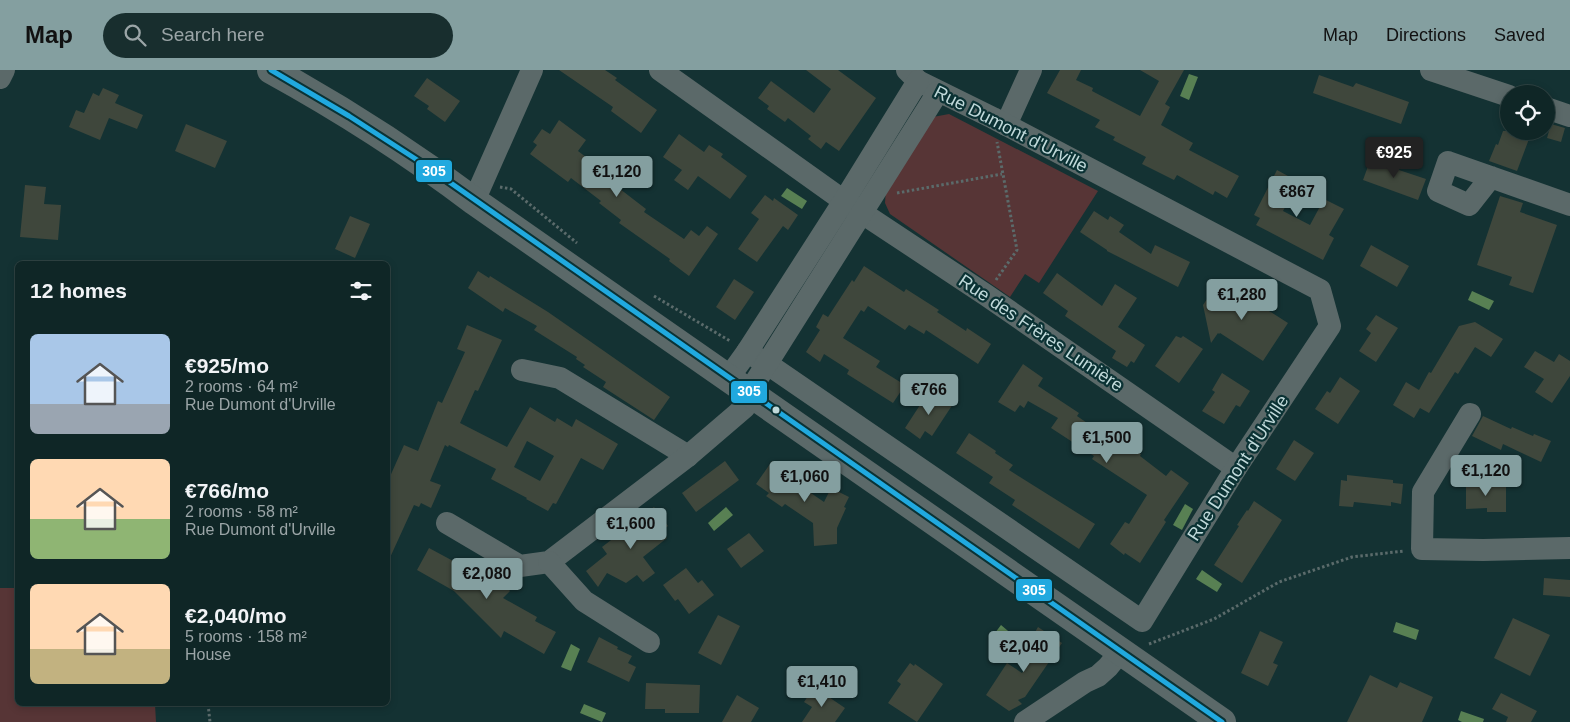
<!DOCTYPE html>
<meta charset="utf-8">
<style>
body{margin:0;font-family:Helvetica,sans-serif;background:#182e2e;color:#f1f3f6;height:100vh;display:flex;flex-direction:column;font-size:19px;white-space:nowrap}
*{box-sizing:border-box;margin:0}
p{font-size:16px;color:#9ba5a7}
.icon{flex:none;width:28px;height:28px;fill:none;stroke:currentColor;stroke-width:2;stroke-linecap:round;stroke-linejoin:round}
.map{position:relative;flex:1;overflow:hidden}
.sheet{position:absolute;left:15px;top:191px;width:375px;height:445px;display:flex;flex-direction:column;background:#0f2626;border-radius:8px;box-shadow:0 2px 8px #0003,0 0 0 1px #2f4343}
.sheet>*{flex:none}
.fabs{position:absolute;left:1500px;top:15px;display:grid;gap:10px}
.fabs a{display:grid;place-items:center;width:55px;height:55px;border-radius:50%;background:#0f2626;box-shadow:0 2px 8px #0003,0 0 0 1px #2f4343;font-size:25px}
.price{position:absolute;translate:-50% -42px;padding:0 11px;border-radius:5px;background:#849fa0;color:#111;font-size:16px;line-height:32px;filter:drop-shadow(0 1px 2px #0008)}
.price::after{content:'';position:absolute;left:50%;top:30px;width:15px;height:11px;margin-left:-8px;background:inherit;clip-path:polygon(0 0,100% 0,50% 100%)}
.price.active{background:#222;color:#fff}
ul{padding:0;list-style:none}
li{display:flex;align-items:center;gap:15px;height:125px;padding:0 15px}
li span{display:grid;place-items:center;flex:none;width:140px;height:100px;border-radius:8px;color:#555}
li>.icon{margin-inline-start:auto}
span .icon{width:60px;height:60px;fill:#fffc;stroke-width:1}
li b{font-size:21px}
h2{display:flex;justify-content:space-between;align-items:center;height:60px;padding:0 15px;font-size:21px}
header{display:flex;align-items:center;gap:30px;box-sizing:border-box;height:70px;padding:0 25px;background:#849fa0;color:#111}
header strong{font-size:24px}
nav{display:flex;gap:28px;margin-inline-start:auto;font-size:18px}
.search{width:350px;height:45px;background:#182e2e;display:flex;align-items:center;gap:12px;box-sizing:border-box;padding:0 18px;border-radius:28px;color:#9ba5a7;font-size:19px}
.map>svg:first-child{display:block}
.green{fill:#573536}
.water{fill:#588053}
.building{fill:#3f473c;fill-rule:evenodd}
.lines{fill:none;stroke-linecap:round;stroke-linejoin:round}
.path{stroke:#5b6b6b;stroke-width:3;stroke-dasharray:2.5 2.5;stroke-linecap:butt}
.minor{stroke:#5b6969;stroke-width:22}
.tertiary{stroke:#5b6969;stroke-width:28}
.bus-1-casing{stroke:#0b3234;stroke-width:9}
.bus-1{stroke:#20a9df;stroke-width:5}
.bus-dot{fill:#c0d9da;stroke:#0b3234;stroke-width:2}
.labels{text-anchor:middle;stroke-width:4.5;stroke-linejoin:round;paint-order:stroke}
.street-label{font-size:18px;fill:#c0d9da;stroke:#0b3234}
.line-badge{stroke:#0b3234;stroke-width:2}
.badge-label{font-size:14px;text-anchor:middle;font-weight:bold;fill:#fff}
</style>
<header>
<strong>Map</strong>
<div class="search"><svg class="icon" aria-label="search" viewBox="0 0 24 24"><circle cx="10" cy="10" r="6"/><path d="M15 15l6 6"/></svg>Search here</div>
<nav><a>Map</a><a>Directions</a><a>Saved</a></nav>
</header>
<div class="map">
<svg width="1570" height="652" viewBox="0 0 1570 652">
<rect width="100%" height="100%" fill="#143233"/>
<g class="green">
<path d="M949,44l149,77 -59,92 -14,-9 -15,23 -120,-83 -5,-11 1,-15 47,-71z"/>
<path d="M0,518h17l1,116h137l1,18h-156z"/>
</g>
<g class="water">
<path d="M1189,4l9,3 -9,23 -9,-4z"/>
<path d="M787,118l20,13 -5,8 -21,-13z"/>
<path d="M1472,221l22,10 -5,9 -21,-10z"/>
<path d="M1185,434l8,5 -11,21 -9,-5z"/>
<path d="M726,437l7,8 -19,16 -6,-8z"/>
<path d="M1202,500l20,14 -5,8 -21,-13z"/>
<path d="M1396,552l23,8 -3,10 -23,-8z"/>
<path d="M1001,555l18,15 -6,8 -18,-15z"/>
<path d="M571,574l9,5 -9,22 -10,-4z"/>
<path d="M584,634l22,9 -4,9 -22,-9z"/>
<path d="M1461,641l23,8 -1,3h-21l-4,-2z"/>
</g>
<g class="building">
<path d="M559,0h46l12,8 -2,2 42,30 -16,23 -30,-22 2,-4z"/>
<path d="M806,0h32l38,28 -37,53 -13,-9 -5,7 -13,-10 3,-3 -23,-18 -3,4 -18,-13 2,-3 -11,-8 13,-17 43,32 17,-24z"/>
<path d="M1060,0h21l-5,10 17,8 -1,3 48,25 19,-35 -19,-11h44l-19,34 5,3 -9,18 32,18 -4,7 50,26 -12,22 -12,-7 -2,4 -36,-20 -3,5 -32,-16 4,-7 -33,-17 2,-3 -20,-10 5,-7 -53,-27z"/>
<path d="M1319,5l34,12 3,-4 53,19 -8,22 -88,-31z"/>
<path d="M427,8l33,23 -15,21 -18,-13 2,-3 -15,-10z"/>
<path d="M103,18l16,7 -4,8 28,12 -6,14 -28,-11 -9,22 -31,-13 7,-17 8,3 9,-20 6,3z"/>
<path d="M559,50l27,20 -8,11 38,29 -2,2 8,6 -2,1 26,20 -2,3 40,27 7,-9 8,6 8,-10 11,8 -29,42 -20,-15 1,-2 -51,-36 2,-3 -22,-17 2,-2 -30,-23 -3,4 -38,-28 7,-9 -4,-3 9,-13 8,5z"/>
<path d="M186,54l41,17 -12,27 -40,-17z"/>
<path d="M1551,54l14,4 -4,14 -14,-4z"/>
<path d="M1503,61h29l-15,40 -28,-10 7,-17 2,1z"/>
<path d="M679,64l25,18 5,-7 14,9 -2,3 26,19 -17,23 -32,-23 -10,14 -14,-10 8,-10 -19,-13z"/>
<path d="M1371,88l25,9v2l30,10 -8,21 -55,-20z"/>
<path d="M1277,100l22,12 -16,29 27,14 14,-26 20,10 -15,26 5,3 -11,22 -67,-35 4,-7 -6,-3z"/>
<path d="M25,115l21,2 -2,17 17,1 -3,35 -38,-3z"/>
<path d="M765,125l8,6 1,-3 24,17 -10,15 -5,-4 -26,36 -19,-13 21,-30 -8,-6z"/>
<path d="M1500,126l23,7 -3,9 37,13 -24,68 -24,-8 3,-8 -35,-12z"/>
<path d="M1094,141l14,9 2,-4 14,9 -5,7 32,22 4,-9 35,17 -12,25 -71,-36v-1l-27,-18z"/>
<path d="M350,146l20,8 -15,34 -20,-9z"/>
<path d="M1371,175l38,21 -12,21 -37,-21z"/>
<path d="M864,196l40,26 2,-3 33,21 -2,2 29,19 1,-3 24,16 -13,20 -52,-34 -2,4 -15,-9 -4,5 -37,-24 -4,6 -3,-2 -18,28 37,23 -4,6 29,18 -12,18 -46,-29 2,-4 -25,-16 -4,8 -14,-10 14,-22 -4,-3 7,-13 5,3 24,-37 2,2z"/>
<path d="M478,201l11,7 1,-2 58,36 122,85 -16,23 -51,-33 3,-5 -23,-15 2,-2 -9,-6 1,-2 -43,-27 3,-4 -32,-18 -2,4 -35,-24z"/>
<path d="M1057,203l45,33 13,-22 22,14 -19,29 27,18 -11,18 -3,-2 -4,6 -15,-9 4,-7 -51,-35 3,-5 -25,-18z"/>
<path d="M734,209l20,13 -19,28 -19,-13z"/>
<path d="M1220,210l68,43 -25,38 -43,-28 -1,1 -1,-1 -7,10 -8,-38z"/>
<path d="M1376,245l22,13 -22,34 -17,-11 12,-18 -5,-4z"/>
<path d="M1475,252l28,17 -12,18 -16,-10 -17,27 -3,-2 -26,41 -9,-5 -6,10 -21,-13 13,-23 13,8 10,-18 2,1 28,-47z"/>
<path d="M467,255l35,15 -24,51 -3,-1 -15,33 47,24 23,-40 25,15 2,-4 15,9 4,-8 42,25 -15,26 -22,-12 -25,46 -3,-1 -5,8 -22,-12 1,-1 -36,-19 5,-10 -47,-24 -1,2 -3,-2 -15,36 11,4 -10,23 -10,-5 -2,4 -5,-2 -26,57v-81l16,-36 14,6 20,-50 4,2 23,-51 -8,-3zM527,371l27,15 -14,25 -26,-14z"/>
<path d="M1176,266l5,2 2,-2 20,13 -24,34 -24,-17z"/>
<path d="M1535,281l19,11 5,-8 11,7v15l-18,27 -17,-11 9,-13 -20,-12z"/>
<path d="M1023,294l20,14 -5,8 41,27 -2,3 13,9 -1,1 29,19 3,-5 20,14 -1,2 26,20 5,-6 18,13 -25,37 2,2 -26,41 -15,-10 -1,2 -14,-11 15,-22 4,2 18,-29 -55,-36 2,-3 -43,-28 7,-10 -30,-17 -4,7 -4,-3 -5,7 -17,-10z"/>
<path d="M1222,303l28,18 -10,16 -4,-2 -12,19 -22,-13 13,-19 -3,-2z"/>
<path d="M1340,307l20,14 -22,33 -23,-15 12,-18 3,2z"/>
<path d="M935,321l18,13 -21,32 -7,-5 -5,8 -15,-11 15,-23 4,3z"/>
<path d="M1483,346l28,13 1,-2 21,9 1,-2 17,7 -10,21 -38,-18 -2,6 -29,-14z"/>
<path d="M969,363l27,18 -1,2 18,12 -4,5 86,54 -16,25 -67,-44 3,-5 -26,-17 4,-6 -37,-24z"/>
<path d="M1294,370l20,13 -19,28 -19,-12z"/>
<path d="M725,391l14,19 -43,32 -14,-19z"/>
<path d="M772,391l6,5 2,-3 16,11 -4,6 32,22 7,-14 18,9 -5,10 2,1 -9,20v16l-23,2 -1,-23 -28,-19 -3,3 -16,-11 3,-3 -13,-9z"/>
<path d="M1347,405l46,5v3l10,1 -2,20 -10,-2v4l-37,-4 -1,5 -14,-1 2,-26 6,1z"/>
<path d="M1466,412h20l1,3h19v27h-19v-4l-21,1z"/>
<path d="M1254,431l28,19 -40,63 -28,-18 25,-39 -2,-1 10,-15 1,1z"/>
<path d="M654,437l14,19 -7,5 6,7 -24,19 12,16 -12,9 -6,-7 -11,8 -19,-10 -9,14 -12,-16 21,-17 -5,-7z"/>
<path d="M749,463l15,18 -23,17 -14,-19z"/>
<path d="M429,478l26,14 2,-2 29,15 4,-4 20,20 -7,7 34,19 -2,4 21,11 -12,22 -40,-23 -3,7 -47,-47 -37,-21z"/>
<path d="M686,498l12,15 4,-3 12,15 -25,19 -11,-15 -3,2 -12,-16z"/>
<path d="M1544,508l26,2v17l-27,-2z"/>
<path d="M718,545l22,11 -19,39 -23,-12z"/>
<path d="M1513,548l37,17 -20,41 -36,-18z"/>
<path d="M1038,557l24,16 -37,54 -7,3 4,4 -13,7 -23,-16 21,-32 15,10 18,-26 -10,-6z"/>
<path d="M1260,561l23,11 -10,21 5,2 -10,21 -27,-13z"/>
<path d="M599,567l19,10 -1,2 15,7 -4,7 8,4 -7,15 -42,-20z"/>
<path d="M910,593l4,3 1,-2 28,20 -26,38 -29,-19 13,-19 -4,-3z"/>
<path d="M1370,605l27,13 3,-6 33,15 -11,25h-75z"/>
<path d="M646,613l54,2 -1,28h-34v-4h-20z"/>
<path d="M814,617l31,21 -10,14h-33l10,-15 -8,-5z"/>
<path d="M1501,623l36,18 -6,11h-25l2,-5 -16,-8z"/>
<path d="M737,625l22,13 -8,14h-29z"/>
</g>
<g class="lines">
<g class="path">
<path d="M500,117l11,2 66,54"/>
<path d="M897,123l105,-19"/>
<path d="M996,210l21,-30 -20,-108"/>
<path d="M654,226l76,45"/>
<path d="M1149,574l65,-25 65,-37 73,-25 52,-6"/>
<path d="M208,634l2,18"/>
</g>
<g class="minor">
<path d="M660,0l184,131 142,94 250,173"/>
<path d="M1431,0l78,26"/>
<path d="M0,8l4,-8"/>
<path d="M1546,38l24,8"/>
<path d="M1006,55l25,-55"/>
<path d="M1491,107l-22,28 -31,-14 10,-29 122,43"/>
<path d="M474,131l58,-131"/>
<path d="M747,282l19,11 376,258 94,-153 94,-142 -10,-36 -327,-172 -75,-37 -11,-11"/>
<path d="M522,300l38,8 128,78"/>
<path d="M729,307l18,-25 97,-151 74,-120"/>
<path d="M749,322l189,-300"/>
<path d="M1470,344l-47,78 -1,57 61,1 87,-2"/>
<path d="M447,453l73,43 29,-4 139,-106 56,-48 10,-13"/>
<path d="M549,492l35,39 65,41"/>
<path d="M1025,652l60,-40 13,-6 10,-9 13,-16"/>
</g>
<path class="tertiary" d="M271,0c71,39 138,82 203,131l748,521"/>
<defs>
<path id="bus-1" d="M271,0l78,46 76,49 797,557"/>
</defs>
<use href="#bus-1" class="bus-1-casing"/>
<use href="#bus-1" class="bus-1"/>
</g>
<circle class="bus-dot" cx="776" cy="340" r="4.5"/>
<g class="labels">
<g class="street-label">
<text transform="translate(1011 59) rotate(27)" y="6">Rue Dumont d'Urville</text>
<text transform="translate(1041 263) rotate(34)" y="6">Rue des Frères Lumière</text>
<text transform="translate(1238 398) rotate(-57)" y="6">Rue Dumont d'Urville</text>
</g>
</g>
<g class="line-badge">
<rect x="415" y="89" width="38" height="24" rx="5" fill="#20a9df"/>
<rect x="730" y="310" width="38" height="24" rx="5" fill="#20a9df"/>
<rect x="1015" y="508" width="38" height="24" rx="5" fill="#20a9df"/>
</g>
<g class="badge-label">
<text x="434" y="106">305</text>
<text x="749" y="326">305</text>
<text x="1034" y="525">305</text>
</g>
</svg>
<div class="fabs">
<a><svg class="icon" aria-label="locate" viewBox="0 0 24 24"><circle cx="12" cy="12" r="6"/><path d="M12 2v4M12 18v4M2 12h4M18 12h4"/></svg></a>
</div>
<b class="price active" style="left:1394px;top:109px">€925</b>
<b class="price" style="left:617px;top:128px">€1,120</b>
<b class="price" style="left:1297px;top:148px">€867</b>
<b class="price" style="left:1242px;top:251px">€1,280</b>
<b class="price" style="left:929px;top:346px">€766</b>
<b class="price" style="left:1107px;top:394px">€1,500</b>
<b class="price" style="left:1486px;top:427px">€1,120</b>
<b class="price" style="left:805px;top:433px">€1,060</b>
<b class="price" style="left:631px;top:480px">€1,600</b>
<b class="price" style="left:487px;top:530px">€2,080</b>
<b class="price" style="left:1024px;top:603px">€2,040</b>
<b class="price" style="left:822px;top:638px">€1,410</b>
<section class="sheet">
<h2>12 homes<svg class="icon" aria-label="filters" viewBox="0 0 24 24"><path d="M4 7h16M4 17h16"/><circle cx="9" cy="7" r="2"/><circle cx="15" cy="17" r="2"/></svg></h2>
<ul>
<li><span style="background:linear-gradient(#a9c7e8 70%,#9aa5b1 0)"><svg class="icon" aria-label="home" viewBox="0 0 24 24"><path d="M3 11l9-7 9 7M6 9v11h12V9"/></svg></span><div><b>€925/mo</b><p>2 rooms · 64 m²</p><p>Rue Dumont d'Urville</p></div></li>
<li><span style="background:linear-gradient(#ffd9b3 60%,#8fb573 0)"><svg class="icon" aria-label="home" viewBox="0 0 24 24"><path d="M3 11l9-7 9 7M6 9v11h12V9"/></svg></span><div><b>€766/mo</b><p>2 rooms · 58 m²</p><p>Rue Dumont d'Urville</p></div></li>
<li><span style="background:linear-gradient(#ffd9b3 65%,#c2b280 0)"><svg class="icon" aria-label="home" viewBox="0 0 24 24"><path d="M3 11l9-7 9 7M6 9v11h12V9"/></svg></span><div><b>€2,040/mo</b><p>5 rooms · 158 m²</p><p>House</p></div></li>
</ul>
</section>
</div>
